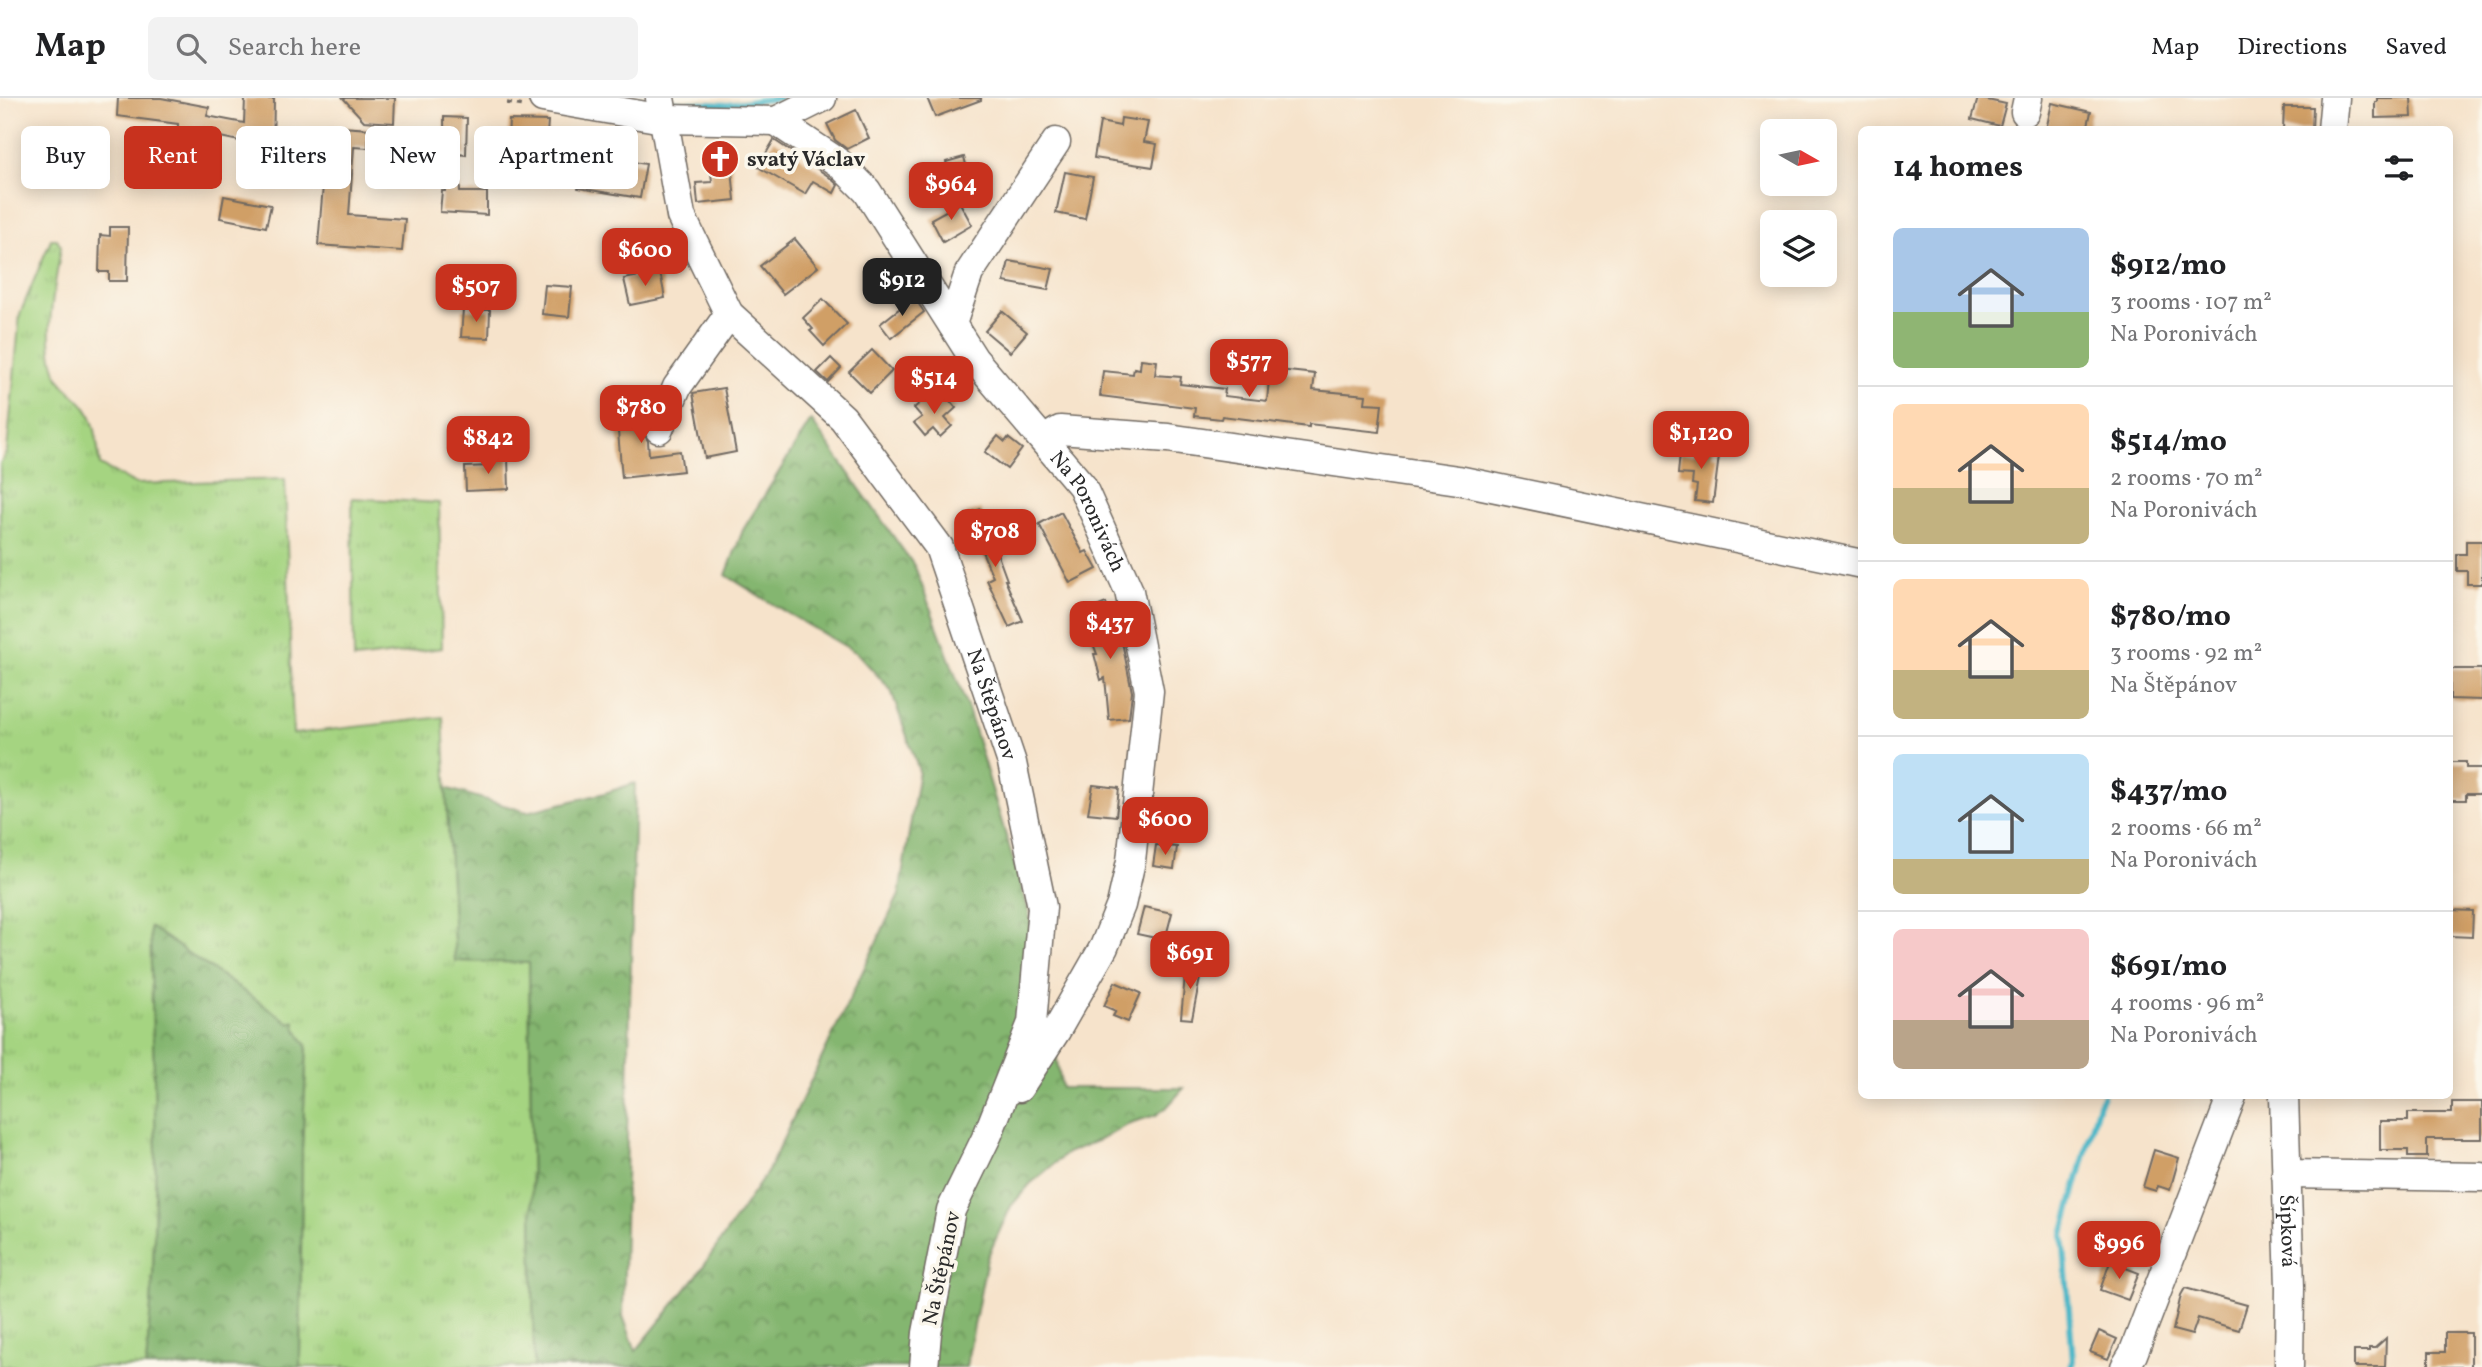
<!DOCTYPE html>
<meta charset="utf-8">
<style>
body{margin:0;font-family:Vollkorn,serif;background:#f2f2f2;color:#202124;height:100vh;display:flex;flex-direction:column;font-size:26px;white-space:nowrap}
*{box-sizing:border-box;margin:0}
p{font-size:23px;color:#757577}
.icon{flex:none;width:38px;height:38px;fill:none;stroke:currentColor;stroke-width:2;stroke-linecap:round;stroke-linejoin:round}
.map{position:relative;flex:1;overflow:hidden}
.side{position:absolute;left:1858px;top:28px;width:595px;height:973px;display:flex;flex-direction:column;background:#fff;border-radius:10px;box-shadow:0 4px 18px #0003}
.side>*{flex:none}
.hud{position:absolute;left:21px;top:28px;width:665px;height:63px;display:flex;gap:14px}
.needle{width:46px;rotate:99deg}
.buttons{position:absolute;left:1760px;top:21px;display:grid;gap:14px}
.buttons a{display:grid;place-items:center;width:77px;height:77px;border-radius:10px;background:#fff;box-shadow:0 4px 18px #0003;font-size:35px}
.price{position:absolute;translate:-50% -60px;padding:0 16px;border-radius:14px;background:#c8321e;color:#fff;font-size:23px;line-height:46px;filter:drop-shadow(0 2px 4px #0008)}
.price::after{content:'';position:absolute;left:50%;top:42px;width:21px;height:16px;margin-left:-10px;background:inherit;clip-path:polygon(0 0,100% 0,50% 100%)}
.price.selected{background:#222;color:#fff}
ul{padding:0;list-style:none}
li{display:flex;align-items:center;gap:21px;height:175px;padding:0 35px}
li+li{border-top:2px solid #e0e0e0}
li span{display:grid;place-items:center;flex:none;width:196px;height:140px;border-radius:10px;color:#555}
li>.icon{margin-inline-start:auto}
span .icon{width:84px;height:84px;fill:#fffc;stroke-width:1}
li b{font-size:30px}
h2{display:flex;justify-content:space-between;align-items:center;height:84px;padding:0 35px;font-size:30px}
.chip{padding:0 24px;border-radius:10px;background:#fff;box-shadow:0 4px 18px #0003;font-size:24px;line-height:63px}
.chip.selected{background:#c8321e;color:#fff}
header{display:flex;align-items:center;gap:42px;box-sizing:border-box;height:98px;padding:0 35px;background:#fff;border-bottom:2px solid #e0e0e0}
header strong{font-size:33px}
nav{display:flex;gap:38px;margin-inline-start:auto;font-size:24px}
.search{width:490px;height:63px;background:#f2f2f2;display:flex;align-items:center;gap:18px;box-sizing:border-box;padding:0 24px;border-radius:10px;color:#757577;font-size:26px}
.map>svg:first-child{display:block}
.grass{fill:url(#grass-tufts);stroke:#688056;stroke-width:2}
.forest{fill:url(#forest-crowns);stroke:#58704d;stroke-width:2}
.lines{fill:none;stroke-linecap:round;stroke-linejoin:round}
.stream{stroke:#4bb7c8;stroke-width:6}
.building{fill:#d09f66}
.minor-casing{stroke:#726b63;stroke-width:31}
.path{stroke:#726b63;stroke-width:3.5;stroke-dasharray:5 5;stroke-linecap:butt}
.minor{stroke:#fff;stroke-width:28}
.labels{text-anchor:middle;stroke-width:7;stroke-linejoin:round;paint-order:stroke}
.poi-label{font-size:21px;font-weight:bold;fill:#2b2b2b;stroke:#fbf7ec;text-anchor:start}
.street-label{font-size:21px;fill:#2b2b2b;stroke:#fbf7ec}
</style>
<header>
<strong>Map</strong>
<div class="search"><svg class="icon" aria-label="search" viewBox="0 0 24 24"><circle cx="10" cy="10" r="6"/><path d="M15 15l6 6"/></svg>Search here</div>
<nav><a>Map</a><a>Directions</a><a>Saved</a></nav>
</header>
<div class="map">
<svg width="2482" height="1269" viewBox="0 0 2482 1269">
<defs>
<pattern id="grass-tufts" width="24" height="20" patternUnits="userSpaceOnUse" patternTransform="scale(1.75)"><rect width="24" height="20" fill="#a5d481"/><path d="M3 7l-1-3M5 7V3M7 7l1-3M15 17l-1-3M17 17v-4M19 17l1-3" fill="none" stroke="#8eb670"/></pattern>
<pattern id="forest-crowns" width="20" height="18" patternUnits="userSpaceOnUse" patternTransform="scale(1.75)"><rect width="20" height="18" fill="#84b66f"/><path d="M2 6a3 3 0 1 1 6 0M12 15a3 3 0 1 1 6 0" fill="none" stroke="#6c945b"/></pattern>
</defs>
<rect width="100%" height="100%" fill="#fbf7ec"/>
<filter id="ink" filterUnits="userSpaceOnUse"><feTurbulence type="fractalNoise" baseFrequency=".0143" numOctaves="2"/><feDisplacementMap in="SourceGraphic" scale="14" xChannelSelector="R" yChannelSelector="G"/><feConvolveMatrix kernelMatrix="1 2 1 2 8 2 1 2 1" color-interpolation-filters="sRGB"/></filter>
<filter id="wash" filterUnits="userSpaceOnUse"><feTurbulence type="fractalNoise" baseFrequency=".00686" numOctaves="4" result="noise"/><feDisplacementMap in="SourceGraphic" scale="28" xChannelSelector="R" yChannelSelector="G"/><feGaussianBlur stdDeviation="1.57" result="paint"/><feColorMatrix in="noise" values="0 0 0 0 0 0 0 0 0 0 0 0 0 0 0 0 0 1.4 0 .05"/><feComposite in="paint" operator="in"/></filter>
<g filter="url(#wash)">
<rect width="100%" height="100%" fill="#f6e3cb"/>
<g class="grass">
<path d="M51,141h6l4,7c-5,40 -20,90 -4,129 6,12 16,18 25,28 15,16 15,41 18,62l36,19 149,-5 8,255 150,-17 12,244 74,1 5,405h-234l2,-217 5,-104 -17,-23 -139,-95 5,224 -3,126 -7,89h-146v-903l7,-13 13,-137z"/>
<path d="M352,400l87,5 3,145 -88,11z"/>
</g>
<g class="forest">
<path d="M811,322l104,147 53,142 61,204 33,175h122l-17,19 -11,8 -26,8 -26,15 -37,15 -37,31 -19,22 -24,52 -21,109h-432l-5,-404 -74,-2 -9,-173 81,24 78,-19 30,-10 -12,533 13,35 62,-77 70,-103 131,-276 20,-124 -28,-81 -34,-37 -70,-40 -61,-38 17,-45z"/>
<path d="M150,829l140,96 5,-2v6l12,19 -5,104 -2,217h-154l7,-89 3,-126z"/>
</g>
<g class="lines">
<g class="stream">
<path d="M667,4l60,3 52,-7"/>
<path d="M2071,1269l2,-6 -10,-127 36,-131 4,-7"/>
</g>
</g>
<g id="blocks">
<g class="building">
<path d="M118,0h43l48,9 -2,9 37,7 1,-24h29l-1,53 -29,-1v-9l-66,-14v-4l-61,-8z"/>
<path d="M343,0h52l-1,25 -30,-2z"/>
<path d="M927,0h54v2l-46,17z"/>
<path d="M1978,0l28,6 -6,22 -28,-7z"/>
<path d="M2377,0h34l1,19 -37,1v-16h2z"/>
<path d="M2052,5l39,9 -4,18h-41z"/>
<path d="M2284,9h29l-1,23h-29z"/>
<path d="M856,12l13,28 -22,11 -12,-9 -8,-16z"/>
<path d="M444,19l23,1 -1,37 -8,-1 2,38h27v23l-47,-3 2,-21h3z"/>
<path d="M1121,20l27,4 -4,20 13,2 -4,23 -59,-9 6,-36 20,4z"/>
<path d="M509,22l39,1 -3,40 -38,-2z"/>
<path d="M328,28l41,3 -1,19 -14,-1 -5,68 56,4 -3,32 -84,-6z"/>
<path d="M774,42l54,36 10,9 -4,8 -21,-12 -8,13 -47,-27z"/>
<path d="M730,53l5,49 -37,4 -2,-21 16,-1 -3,-29z"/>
<path d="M583,56l63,10 -6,34 -62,-10z"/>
<path d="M964,59l5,19 -18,5 -5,-19z"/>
<path d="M1065,74l28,5 -8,42 -29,-6z"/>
<path d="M224,98l47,9 -5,22 -46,-9z"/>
<path d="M960,105l12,22 -29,17 -12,-23z"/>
<path d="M110,129h18l-1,54h-18v-9h-10l1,-37 10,1z"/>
<path d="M795,141l23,28 -35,27 -23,-28z"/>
<path d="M1009,163l44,8 -5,21 -44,-8z"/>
<path d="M660,174l5,26 -35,7 -6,-26z"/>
<path d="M545,187l27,2 -3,30 -27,-3z"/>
<path d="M914,199l10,15 -33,26 -11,-14z"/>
<path d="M823,201l24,25 -23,22 -14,-15 3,-2 -10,-11z"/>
<path d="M463,211l27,1 -1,28 -28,-1z"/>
<path d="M1002,213l25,21 -17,20 -25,-21z"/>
<path d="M872,252l20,21 -22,22 -21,-21z"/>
<path d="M831,260l10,10 -13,14 -11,-10z"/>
<path d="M1141,261l16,2 -2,14 26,2 -1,7 45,5 -1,7 43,5 3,-32 45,5 -2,16 53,5 -1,8 17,1 -3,28 -70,-8v3l-87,-11 -1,3 -27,-3 1,-8 -95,-12 3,-25 30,3 1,-6 6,1z"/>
<path d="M724,290l12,64 -31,6 -12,-65z"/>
<path d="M945,297l11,13 -11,10 7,8 -12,11 -7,-8 -8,7 -11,-13 8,-6 -8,-9 13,-11 7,8z"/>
<path d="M644,300l1,12 4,-1 -7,21 6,11 1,14 31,-4 3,20 -61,7 -5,-58 6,-1 -2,-19z"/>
<path d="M998,338l7,6 3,-4 14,11 -15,20 -22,-17z"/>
<path d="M1696,346l19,2 -1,9 5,1 -6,47 -18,-2 2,-16 -5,-1 1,-9 -15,-1 2,-21 15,1z"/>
<path d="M508,360l1,31 -43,2 -1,-24 26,-1v-7z"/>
<path d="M981,411l26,71h-2l18,41 -14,6 -22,-47 6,-3 -27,-63z"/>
<path d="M1061,414l22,41 4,-2 10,18 -27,14 -31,-59z"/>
<path d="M2466,443h16v43h-15v-13h-10v-17h9z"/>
<path d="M1106,505l17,44 9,45 -3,26 -20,2 -4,-42 -4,2 -7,-26h3l-16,-41z"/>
<path d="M2450,571h32v31l-32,-1z"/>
<path d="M2450,664h16v6h16v26h-16v6h-16z"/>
<path d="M1093,687l26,3 -3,28 -28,-3z"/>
<path d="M1156,747l21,2 -3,22 -21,-3z"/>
<path d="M1144,809l28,6 -7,27 -28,-6z"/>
<path d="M2450,812l23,1 -1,26 -22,-1z"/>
<path d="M1186,868l16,2 -10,51 -11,-1z"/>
<path d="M1115,884l26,11 -13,29 -15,-6 3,-5 -12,-5z"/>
<path d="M2452,1004h30v37h-55v18h-19v-7h-28v-29h28v-8h44z"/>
<path d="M2154,1052l25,8 -9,32 -12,-4 -2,5 -13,-4z"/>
<path d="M2110,1164l29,11 -11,27 -28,-10z"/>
<path d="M2185,1190l62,17 -8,25 -41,-12 -6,17 -19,-5 8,-35z"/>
<path d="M2099,1233l18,8 -9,20 -18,-7z"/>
<path d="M2445,1235h26v34h-42v-15h16z"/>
<path d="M2386,1240l-1,29h-31v-16h15v-3h6z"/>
</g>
</g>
</g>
<g filter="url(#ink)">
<use href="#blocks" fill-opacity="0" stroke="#726b63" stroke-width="2"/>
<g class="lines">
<defs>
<g id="minor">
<path d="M543,0l120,21 113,2 46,-23"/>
<path id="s1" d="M660,0l21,118 48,98 114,104 96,129 73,216 30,144 -10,116 -44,111 -37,76 -24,123 -3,34"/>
<path d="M2025,14l3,-14"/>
<path id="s2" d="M776,23l63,42 28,28 107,168 108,127 47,105 20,100 -18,170 -10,44 -17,42 -48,84 -37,57"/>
<path d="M2332,32l3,-32"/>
<path d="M952,226l17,-51 87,-131"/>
<path d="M659,331l18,-42 52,-73"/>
<path d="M1044,342l16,-10 108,8 290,42 404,84"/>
<path id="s3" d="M2284,998l6,191 -1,80"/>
<path d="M2286,1076l196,3"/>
<path d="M2125,1269l8,-13 99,-258"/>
</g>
</defs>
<use href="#minor" class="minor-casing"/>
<g class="path">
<path d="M507,5l17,3"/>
<path d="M631,63l3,-23"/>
</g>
<use href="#minor" class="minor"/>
</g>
</g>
<defs>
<symbol id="church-disc" viewBox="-11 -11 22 22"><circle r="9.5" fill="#c8321e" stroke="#fbf7ec"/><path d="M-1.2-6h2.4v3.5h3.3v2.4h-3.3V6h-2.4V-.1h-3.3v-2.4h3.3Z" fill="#fff"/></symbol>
</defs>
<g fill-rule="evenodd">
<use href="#church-disc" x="698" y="39" width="44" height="44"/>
</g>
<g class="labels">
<g class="poi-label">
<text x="747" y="68">svatý Václav</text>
</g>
<g class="street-label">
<text dy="7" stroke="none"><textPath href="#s2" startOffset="506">Na Poronivách</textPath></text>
<text dy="7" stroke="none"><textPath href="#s1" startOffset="710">Na Štěpánov</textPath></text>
<text dy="7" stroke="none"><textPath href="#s3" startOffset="135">Šípková</textPath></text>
<text transform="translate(941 1170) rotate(-78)" y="7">Na Štěpánov</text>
</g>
</g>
</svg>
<div class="buttons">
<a><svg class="needle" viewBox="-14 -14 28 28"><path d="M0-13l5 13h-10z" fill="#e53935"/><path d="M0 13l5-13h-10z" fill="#757577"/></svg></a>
<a><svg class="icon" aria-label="layers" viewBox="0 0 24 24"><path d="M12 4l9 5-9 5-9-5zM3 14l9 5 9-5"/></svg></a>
</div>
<b class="price" style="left:951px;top:124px">$964</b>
<b class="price" style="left:645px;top:190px">$600</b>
<b class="price selected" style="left:902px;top:220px">$912</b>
<b class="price" style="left:476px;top:226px">$507</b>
<b class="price" style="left:1249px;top:301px">$577</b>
<b class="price" style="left:934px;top:318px">$514</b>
<b class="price" style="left:641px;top:347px">$780</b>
<b class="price" style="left:1701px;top:373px">$1,120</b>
<b class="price" style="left:488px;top:378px">$842</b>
<b class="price" style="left:995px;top:471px">$708</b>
<b class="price" style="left:1110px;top:563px">$437</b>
<b class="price" style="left:1165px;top:759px">$600</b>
<b class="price" style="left:1190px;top:893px">$691</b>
<b class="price" style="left:2119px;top:1183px">$996</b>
<div class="hud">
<a class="chip">Buy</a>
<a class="chip selected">Rent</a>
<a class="chip">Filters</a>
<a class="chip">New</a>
<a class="chip">Apartment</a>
</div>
<section class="side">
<h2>14 homes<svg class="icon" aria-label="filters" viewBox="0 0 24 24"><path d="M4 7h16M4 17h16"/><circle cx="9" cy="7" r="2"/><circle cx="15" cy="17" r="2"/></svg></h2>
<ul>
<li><span style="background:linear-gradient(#a9c7e8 60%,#8fb573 0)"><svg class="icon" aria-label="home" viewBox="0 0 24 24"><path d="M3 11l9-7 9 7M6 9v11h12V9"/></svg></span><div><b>$912/mo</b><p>3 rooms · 107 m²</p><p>Na Poronivách</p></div></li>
<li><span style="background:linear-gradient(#ffd9b3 60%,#c2b280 0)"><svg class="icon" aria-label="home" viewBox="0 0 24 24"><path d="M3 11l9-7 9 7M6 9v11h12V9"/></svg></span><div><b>$514/mo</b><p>2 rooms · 70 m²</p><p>Na Poronivách</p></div></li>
<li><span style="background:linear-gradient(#ffd9b3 65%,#c2b280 0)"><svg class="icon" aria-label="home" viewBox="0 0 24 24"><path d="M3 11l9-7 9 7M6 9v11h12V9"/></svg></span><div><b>$780/mo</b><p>3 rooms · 92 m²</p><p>Na Štěpánov</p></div></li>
<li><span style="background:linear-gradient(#bfe0f5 75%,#c2b280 0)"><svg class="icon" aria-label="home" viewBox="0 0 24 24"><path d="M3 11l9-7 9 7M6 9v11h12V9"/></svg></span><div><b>$437/mo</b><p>2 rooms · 66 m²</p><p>Na Poronivách</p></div></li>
<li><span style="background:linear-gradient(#f6c9c9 65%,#b9a48a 0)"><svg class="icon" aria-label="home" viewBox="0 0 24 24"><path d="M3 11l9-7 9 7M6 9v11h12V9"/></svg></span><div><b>$691/mo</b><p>4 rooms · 96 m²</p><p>Na Poronivách</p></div></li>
</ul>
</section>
</div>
